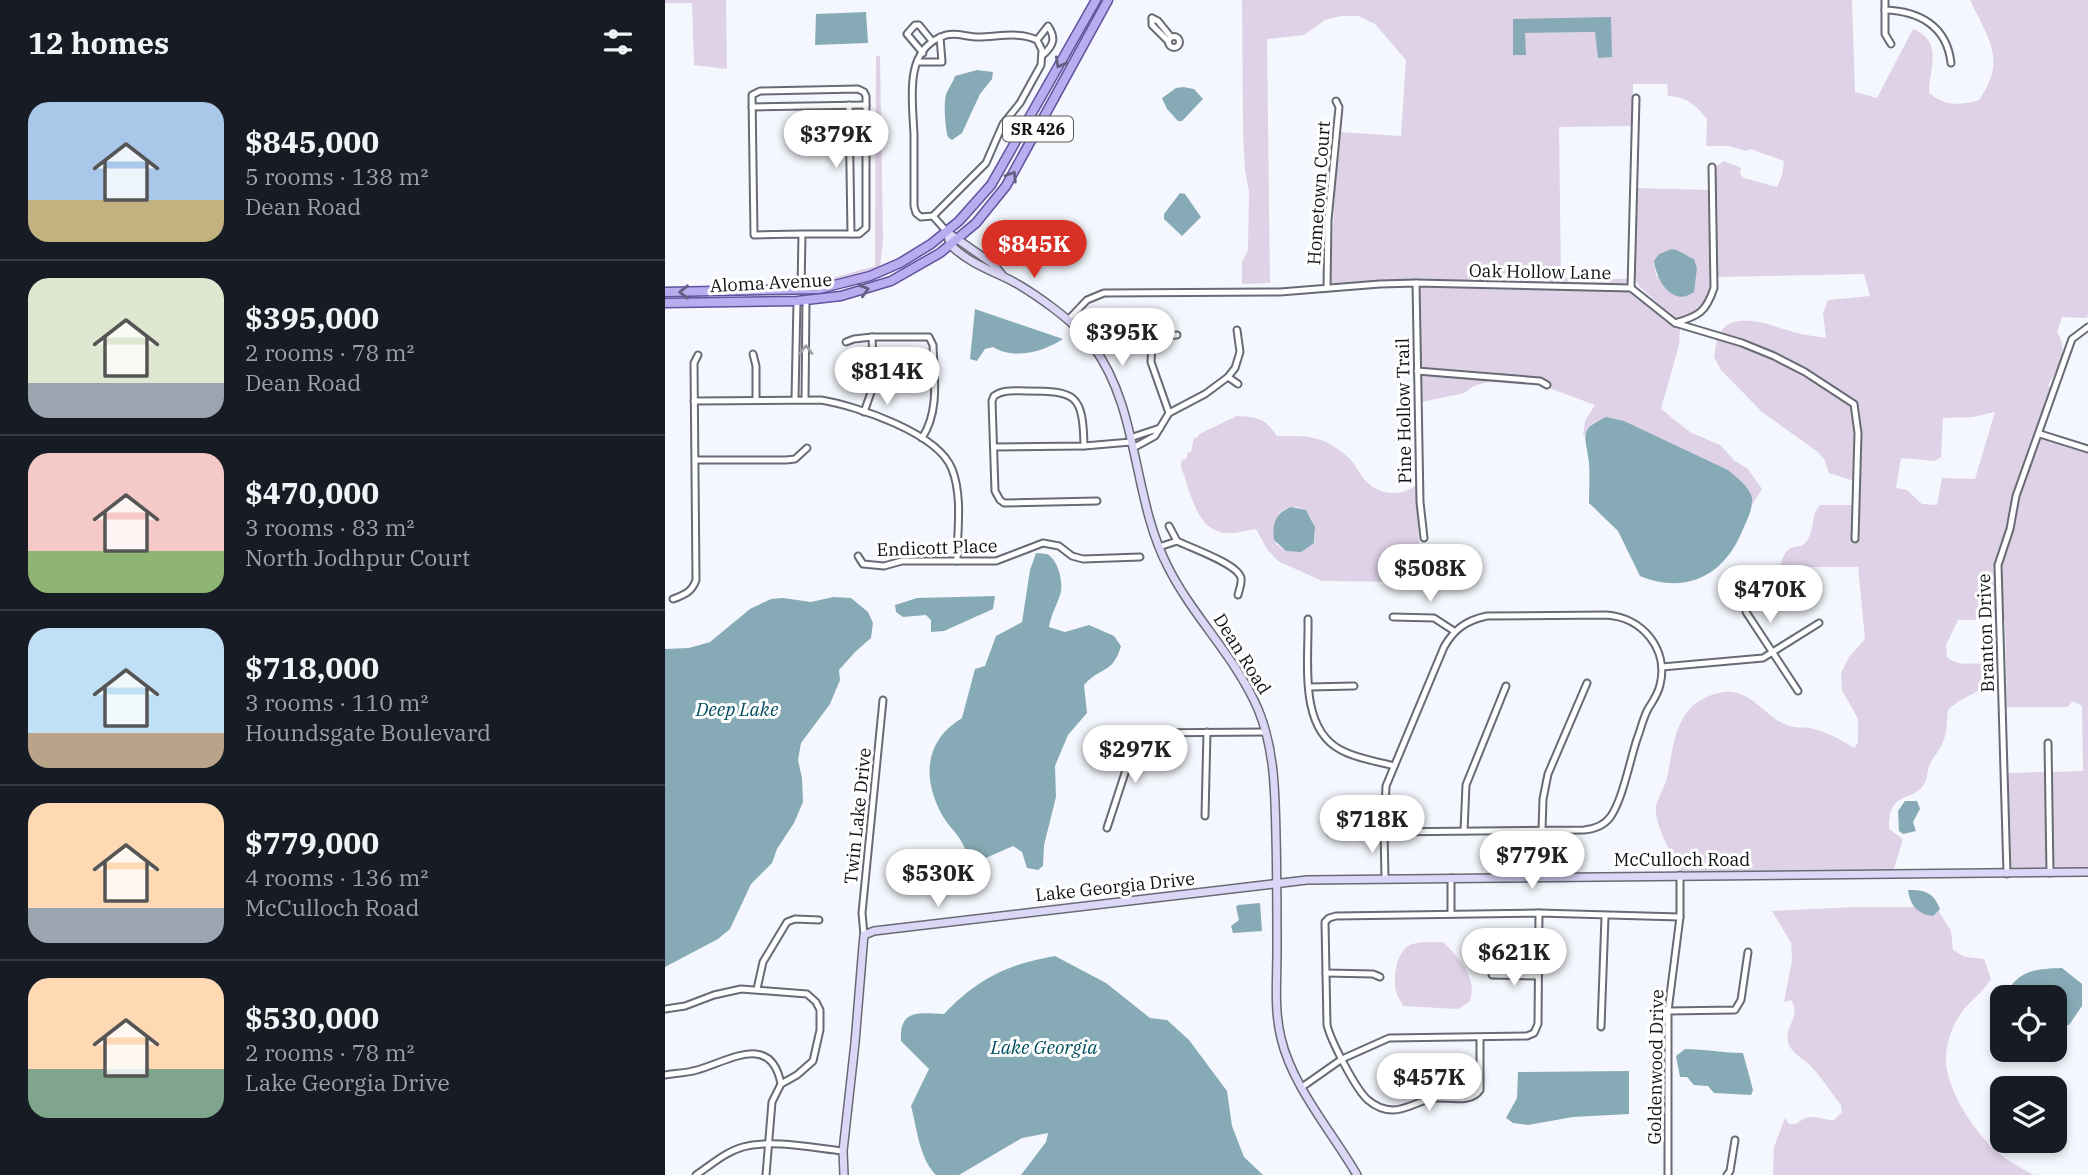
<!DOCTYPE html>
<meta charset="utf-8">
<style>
body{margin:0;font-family:"IBM Plex Serif",serif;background:#20242c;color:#f1f3f6;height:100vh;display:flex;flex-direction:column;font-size:26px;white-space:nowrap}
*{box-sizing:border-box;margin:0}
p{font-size:23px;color:#9ea1a6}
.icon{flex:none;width:38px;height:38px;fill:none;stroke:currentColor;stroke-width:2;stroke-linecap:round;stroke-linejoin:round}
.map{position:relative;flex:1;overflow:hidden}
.panel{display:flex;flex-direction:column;background:#171b24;width:665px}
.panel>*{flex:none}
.buttons{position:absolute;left:1325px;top:985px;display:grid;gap:14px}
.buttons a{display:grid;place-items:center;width:77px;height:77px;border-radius:14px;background:#171b24;box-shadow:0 4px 10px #0003;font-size:35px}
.price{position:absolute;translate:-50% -60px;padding:0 16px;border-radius:24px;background:#fff;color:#222;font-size:23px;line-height:46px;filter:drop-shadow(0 2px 4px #0008)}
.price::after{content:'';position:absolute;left:50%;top:42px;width:21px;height:16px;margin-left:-10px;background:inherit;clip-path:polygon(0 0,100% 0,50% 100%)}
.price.active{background:#d93025;color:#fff}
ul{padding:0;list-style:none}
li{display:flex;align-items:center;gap:21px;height:175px;padding:0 28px}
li+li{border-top:2px solid #363941}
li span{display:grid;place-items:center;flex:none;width:196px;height:140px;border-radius:21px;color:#555}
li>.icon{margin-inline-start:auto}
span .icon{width:84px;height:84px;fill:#fffc;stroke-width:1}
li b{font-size:30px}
h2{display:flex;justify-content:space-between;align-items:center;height:84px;padding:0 28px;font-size:30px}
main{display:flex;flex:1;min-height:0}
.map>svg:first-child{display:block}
.green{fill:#dfd2e7;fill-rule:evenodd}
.water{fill:#87abb6}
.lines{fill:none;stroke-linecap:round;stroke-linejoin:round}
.street-casing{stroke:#676b74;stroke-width:9}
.secondary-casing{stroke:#676b74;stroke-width:10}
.primary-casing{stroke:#60529c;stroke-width:11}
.street{stroke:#fff;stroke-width:5}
.secondary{stroke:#dcd6f7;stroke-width:7}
.primary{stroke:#b9acef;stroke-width:8}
.oneway{stroke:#645f82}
.oneway2{stroke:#9fa0a1}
.labels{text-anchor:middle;stroke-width:6;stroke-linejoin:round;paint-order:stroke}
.shield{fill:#fff;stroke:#58595b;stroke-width:2}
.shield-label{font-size:16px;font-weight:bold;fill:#101215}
.street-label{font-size:18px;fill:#101215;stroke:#fff}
.water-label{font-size:19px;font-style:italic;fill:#004e5f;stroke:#fff}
</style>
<main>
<section class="panel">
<h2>12 homes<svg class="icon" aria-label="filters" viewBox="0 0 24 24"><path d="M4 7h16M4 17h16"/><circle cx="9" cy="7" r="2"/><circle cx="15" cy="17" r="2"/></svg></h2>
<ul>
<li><span style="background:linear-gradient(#a9c7e8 70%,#c2b280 0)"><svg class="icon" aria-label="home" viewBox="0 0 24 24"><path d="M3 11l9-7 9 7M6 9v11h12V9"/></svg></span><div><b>$845,000</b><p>5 rooms · 138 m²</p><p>Dean Road</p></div></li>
<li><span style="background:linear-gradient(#dfe7d0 75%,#9aa5b1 0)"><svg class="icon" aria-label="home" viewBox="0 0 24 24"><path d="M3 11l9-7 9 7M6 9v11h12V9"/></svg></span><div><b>$395,000</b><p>2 rooms · 78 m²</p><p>Dean Road</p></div></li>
<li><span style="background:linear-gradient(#f6c9c9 70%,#8fb573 0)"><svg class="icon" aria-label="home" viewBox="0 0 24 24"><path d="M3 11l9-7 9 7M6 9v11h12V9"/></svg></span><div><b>$470,000</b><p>3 rooms · 83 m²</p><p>North Jodhpur Court</p></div></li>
<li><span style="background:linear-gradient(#bfe0f5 75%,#b9a48a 0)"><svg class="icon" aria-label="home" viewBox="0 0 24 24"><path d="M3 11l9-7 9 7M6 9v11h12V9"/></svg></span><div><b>$718,000</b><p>3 rooms · 110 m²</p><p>Houndsgate Boulevard</p></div></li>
<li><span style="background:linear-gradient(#ffd9b3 75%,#9aa5b1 0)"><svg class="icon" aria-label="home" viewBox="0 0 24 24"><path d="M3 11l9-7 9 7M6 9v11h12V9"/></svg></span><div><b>$779,000</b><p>4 rooms · 136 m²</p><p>McCulloch Road</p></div></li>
<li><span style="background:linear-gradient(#ffd9b3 65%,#7fa58c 0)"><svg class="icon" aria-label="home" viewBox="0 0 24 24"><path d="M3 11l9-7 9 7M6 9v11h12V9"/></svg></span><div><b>$530,000</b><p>2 rooms · 78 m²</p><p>Lake Georgia Drive</p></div></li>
</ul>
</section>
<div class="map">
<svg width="1423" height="1175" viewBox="0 0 1423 1175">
<rect width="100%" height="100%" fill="#f4f7fd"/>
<g class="green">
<path d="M0,0h61l1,69 -33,-4 -2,-62h-27z"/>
<path d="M577,0h610l3,92 22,6 36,-69c31,13 16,37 16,64 17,13 29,13 50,7 28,-40 10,-60 -9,-100h118v314l-1,4 -25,-1 -5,15c13,20 1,35 -9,54l5,2 -58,176 2,56h-39l-12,25 1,12c16,14 30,0 47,12l1,8c-12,16 -32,18 -47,33 -1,10 -1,23 -5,32 -4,9 -10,15 -14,24 -2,5 -1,11 -4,16 -10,22 -37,6 -36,47l14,10 -10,33h-211c-11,-19 -22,-36 -26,-58 -2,-12 8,-24 11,-36 8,-38 8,-78 57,-86 27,-4 41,26 65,34 6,2 14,1 21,2 17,4 30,11 44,20l4,-5v-24l-16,-29 -1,-17 8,-16 16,-18 -7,-72h-79c3,-6 5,-16 12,-19 6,-3 11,0 15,-6 9,-11 4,-26 14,-37h33l-1,36 5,1c1,-24 10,-123 0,-139 -5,-6 -16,-11 -22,-15 -37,-24 -73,-43 -116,-54 16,-27 56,-6 79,-1 9,3 19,3 28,5l-3,-25 5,-13 42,-4 -6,-22 -147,3 -2,-110 9,-6 17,7 -1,6 4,4 33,9 5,-11 2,-15 -34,-12 -4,2 -17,-5h-23l1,-27c-12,-14 -19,-22 -39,-23l-1,-12h-34v42l-74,1 2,151 67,1v6l-210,-5 -88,5 8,-153 63,4 5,-76 -31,-36 -17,-8h-17l-16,4 -21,15 -37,4 3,244 -28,1v-22l6,-12 1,-58 -4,-22 -2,-38zM946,17l-15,15 -71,1zM1330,412l-20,67 -33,-1 -5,27 -15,-1 -15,-14 -11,-2 5,-30 34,3 6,-4 2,-39 30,-1z"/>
<path d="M211,56h4l3,183 -3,30 -59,16 -17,1 71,-20z"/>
<path d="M971,188l74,2c0,23 8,99 -5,115 -8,9 -17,11 -29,15l-37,-34 -4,-7zM1021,257l5,1 6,11 -2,13 -39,-6 -2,-15z"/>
<path d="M753,286l212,5 44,35 6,2 -1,17 -18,64 29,23 30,13 15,16 13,8 14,20 -10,16 -1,-9 -23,-26 -105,-49c-21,-5 -29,-4 -40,16l2,-16 10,-16 -46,-17 1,-4 -8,-5 -122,-11z"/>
<path d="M1052,339c50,13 92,39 135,67l4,28 -2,47 -25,-8 -5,-14 -6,-7 -56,-40 -41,-42 -7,-13z"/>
<path d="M755,374l75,6 -21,6 -10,7 -42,9z"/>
<path d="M572,416c19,1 29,2 40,20 19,0 37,-1 53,8 6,4 13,8 18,13 7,6 10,15 16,22 15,17 36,18 53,6l3,97 -98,-1 -44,-20 -11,-12 -11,-20c-9,1 -20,5 -29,4 -32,-2 -36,-42 -46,-66l1,-7 4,-1 2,-7h3l3,-14 4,-1 1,-3zM632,507c15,4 21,22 17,36l-28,8 -10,-7c-3,-19 -3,-37 21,-37z"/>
<path d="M1376,438l47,14v417l-35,1 -2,-98 32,-1 -1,-65 -9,-5 -6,6h-60l-2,-86 -3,-1 -2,-55 3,-3 15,-62z"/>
<path d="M1381,772l2,98 -39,1 -1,-98z"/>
<path d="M1190,907h67l16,3 13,21 2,19 12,7 19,2 7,20c-8,14 -23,23 -32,37 -8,13 -14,31 -13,47 3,31 28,68 51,89 11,9 24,16 37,23h-261l1,-28 11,-29 4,6h7c16,-13 21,-4 38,-4l8,-8 -1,-7c-9,-11 -25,-36 -35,-43 -7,-6 -16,-11 -18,-20 -4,-16 14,-26 3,-42l-7,2 8,-42 -1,-17 -19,-32z"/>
<path d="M778,942c15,14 37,39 26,60l-11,7 -55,-3c-2,-5 -6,-10 -7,-15 -3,-14 0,-39 14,-46 9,-4 23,-2 33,-3z"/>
</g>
<g class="water">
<path d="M201,12l2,31 -53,2 1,-31z"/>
<path d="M946,17l1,40 -14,1 -3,-26 -70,1 1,22h-13v-36z"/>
<path d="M312,70l16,2 -1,7 -12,15 -18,39 -10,7 -4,-3c-3,-10 -5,-37 -1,-45 3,-6 6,-10 8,-16z"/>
<path d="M518,87l11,2 9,10 -21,22h-4l-11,-12 -5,-11 14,-10z"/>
<path d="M515,193l5,1 16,23 -19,19 -18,-17v-5z"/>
<path d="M1007,249c8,1 14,7 22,10l3,10 -3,23c-22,16 -38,-13 -40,-31l5,-7z"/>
<path d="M310,309l88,30c-20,13 -49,21 -70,8l-8,2 -8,12 -7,-2z"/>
<path d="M941,417l18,4 104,49c8,7 22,17 24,28 1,11 -5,22 -9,31 -18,46 -56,66 -103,47l-22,-45 -29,-28c0,-13 1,-27 0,-40 -3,-27 -12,-33 17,-46z"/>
<path d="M626,507l15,3 9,17 -1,16 -13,9 -15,-1 -12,-11c-2,-16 1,-27 17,-33z"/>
<path d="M371,553c2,0 10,1 11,1 12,6 17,31 13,41 -4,12 -9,20 -11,32l16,5 24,-7 25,11 7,10c-8,28 -20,20 -37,39l3,28 -19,22 -13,31 1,31 -12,48 -1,21 -5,4 -11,-2 -5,-16 -9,-6 -41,18c-4,-8 -7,-17 -12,-25 -6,-9 -14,-16 -19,-26 -19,-36 -16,-73 21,-95l13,-49 10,-3 11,-30 26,-14 8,-52z"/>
<path d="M330,596l-2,13 -49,22 -13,1v-12l-5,-5 -23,2 -7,-5 -1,-7 22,-7z"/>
<path d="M168,597l18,1 17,14 5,11 -2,15 -16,14 -16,18 1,10 -10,24 -29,39 -3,17 4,18 1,24 -9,21 -17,26 -5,14 -21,21 -21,45 -12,10 -53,28v-318l24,-1 21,-6 40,-33 21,-10 12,-1 28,4z"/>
<path d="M1240,801h12l3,8 -7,13 3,9 -13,3 -4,-3 -1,-20z"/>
<path d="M1243,890c17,0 25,2 32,19l-7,7c-16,-2 -23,-11 -25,-26z"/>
<path d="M595,903l2,28 -29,2 -2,-7 8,-6 -3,-13 2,-2z"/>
<path d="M390,956l51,27 44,35 17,2 22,20 38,51 5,35 12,31 19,18h-242l25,-33 2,-9 -26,5 -63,37h-23c-17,-17 -19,-47 -25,-69l18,-37 -28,-28c-2,-33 19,-28 43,-27 33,-35 64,-50 111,-58z"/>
<path d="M1397,968l20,16v22l-13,19 -14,2v-29l-51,-1c14,-27 30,-28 58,-29z"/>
<path d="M1020,1049c20,0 38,4 58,4l10,37 -2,5 -37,-2 -6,-7 -14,-1 -7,-8h-7l-4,-21z"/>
<path d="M964,1071v43l-56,3 -45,8 -15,-2 -7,-5 11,-20 1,-26z"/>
</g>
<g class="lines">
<defs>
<g id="street">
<path d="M1220,0v34l6,10"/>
<path d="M1220,10c34,1 62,16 66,53"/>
<path d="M487,18v7l16,16"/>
<path d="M487,18l6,3 13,16"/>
<circle cx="509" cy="42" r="5.5"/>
<path d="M372,40l5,10 -1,15 -21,38 -17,21 -17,39 -53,53 -12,1 -5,-4 -2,-7c0,-24 0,-48 0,-71 -1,-32 -11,-83 27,-98 12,-6 25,0 37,0 20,0 41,-6 59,3l11,-14c8,12 6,19 -5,29"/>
<path d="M258,53l-16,-19 8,-9h4l13,16"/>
<path d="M253,62h24l-2,-25"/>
<path d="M184,105l2,129"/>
<path d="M87,107l114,-2"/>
<path d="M268,216l14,16"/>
<path d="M751,283l4,219 4,36"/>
<path d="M662,288l1,-68 11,-113 -3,-6"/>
<path d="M966,288l5,-190"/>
<path d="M136,290l1,-56h57l7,-6v-132l-2,-4 -6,-3 -98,2 -8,4 2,140 48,-1"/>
<path d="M403,320l19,-20 17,-7 176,-1 100,-8 36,-1 215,5 44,35 67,20 32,13 31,16 49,32 4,29 -3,106"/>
<path d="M1010,323c24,-7 31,-11 39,-35l-2,-121"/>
<path d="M472,332l15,12"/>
<path d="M181,342l8,-3 18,-2"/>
<path d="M88,354l3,12v34"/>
<path d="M752,371l123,10 7,4"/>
<path d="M563,377l10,7"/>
<path d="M130,399l2,-98"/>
<path d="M140,399l1,-99"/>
<path d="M29,401l127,-1c36,6 117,33 131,69 11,28 5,63 5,92"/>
<path d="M199,412l10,-28 -2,-47h57l4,8c1,31 7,66 -11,93"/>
<path d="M504,413l-18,-51 1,-18 12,-8 13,-1"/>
<path d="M1375,434l48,15"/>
<path d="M465,438l30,-10"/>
<path d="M419,446c-1,-52 -8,-55 -58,-55 -11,0 -23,-2 -32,5l-2,5 3,90 5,9 4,3 93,-2"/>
<path d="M329,447l90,-1 47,-4"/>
<path d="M468,448l22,-12 14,-23 36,-19 23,-17 7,-9 5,-16 -3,-22"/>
<path d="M31,460h90l9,-1 12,-11"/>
<path d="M504,526l8,15"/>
<path d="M494,547l18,-6c14,7 61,23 64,37 1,6 -2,12 -3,17"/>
<path d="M193,556l5,8 21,2 18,-5h94l47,-18 16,3 13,10 11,3 57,-2"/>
<path d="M8,599c11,-4 19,-7 23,-19l-2,-217 4,-8"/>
<path d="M1081,612l52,79"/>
<path d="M941,615c36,2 63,34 54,70 -2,9 -7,16 -12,24 -5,9 -7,20 -11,30 -7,21 -14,59 -26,77 -6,9 -16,13 -27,14l-200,2 2,-46 58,-139c10,-18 23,-27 43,-31z"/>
<path d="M728,617l41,1 20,13"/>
<path d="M643,619c1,41 -10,109 33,131 16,9 36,11 53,16"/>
<path d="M997,667l101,-9 56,-35"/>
<path d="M644,687l45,-1"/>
<path d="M1383,743l2,130"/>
<path d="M540,816l2,-84"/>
<path d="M442,828l31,-95 128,-1"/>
<path d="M877,830l1,-31 5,-25 39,-91"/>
<path d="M799,831l2,-46 40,-99"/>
<path d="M665,832h54l1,46"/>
<path d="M1342,874l-9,-309 12,-36 6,-33 56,-157 16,-12"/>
<path d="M786,914v-36"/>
<path d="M199,935l-2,-22 21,-213"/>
<path d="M661,973l47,1 7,3"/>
<path d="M827,975l45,1"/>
<path d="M92,989l6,-27 24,-40 8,-3 24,1"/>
<path d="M0,1009l20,-3 29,-11 27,-6 66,5 9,8 4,8v20l-7,31 -16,14 -16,9 -9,18 -6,73"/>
<path d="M1003,1011l67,-1 6,-10 7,-48"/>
<path d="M936,1027l4,-110"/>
<path d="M815,1038v52c-9,14 -31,7 -46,8 -14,2 -27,12 -41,12 -9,0 -18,-4 -25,-10 -12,-10 -37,-59 -41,-75l-2,-103 4,-4 7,-2 203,-3 141,4"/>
<path d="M0,1075c11,-2 22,-2 32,-5 32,-9 74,-38 84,14"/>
<path d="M637,1087l40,-28 47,-21 138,-2 7,-3 4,-9 1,-111"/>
<path d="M31,1175c15,-10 29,-23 47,-28 28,-8 71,1 100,4"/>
<path d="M1003,1175v-164l12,-94v-42"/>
<path d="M1062,1175l3,-4 5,-31"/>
</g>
<g id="secondary">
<path d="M282,232c1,4 2,11 5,14 13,14 35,23 52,31 26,12 73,46 89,69 47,64 39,152 75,221 25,50 67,89 90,142 17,41 17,84 18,128 1,38 1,76 1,114 0,29 -3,59 4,87 11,48 51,94 76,137"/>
<path d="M282,232l46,32 9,11"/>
<path d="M179,1175l-1,-24 12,-108 8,-97 1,-11 10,-4 433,-51 781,-8"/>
</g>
<g id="primary">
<path d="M0,292l154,-3 51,-13 30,-13 31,-19 28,-23 32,-36 105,-185"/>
<path d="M0,303l132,-2 44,-5 50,-15 49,-28 36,-30 30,-37 102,-186"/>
</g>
</defs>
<use href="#street" class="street-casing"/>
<use href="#secondary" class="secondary-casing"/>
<use href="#primary" class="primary-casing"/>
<use href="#street" class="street"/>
<use href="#secondary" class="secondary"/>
<use href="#primary" class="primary"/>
</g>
<defs><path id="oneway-chevron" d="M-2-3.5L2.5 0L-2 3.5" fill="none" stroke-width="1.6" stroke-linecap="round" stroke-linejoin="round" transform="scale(1.75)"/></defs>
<g class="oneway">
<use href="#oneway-chevron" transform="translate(395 63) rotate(119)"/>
<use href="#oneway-chevron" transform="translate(347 176) rotate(-58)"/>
<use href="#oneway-chevron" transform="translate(199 290) rotate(-16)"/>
<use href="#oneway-chevron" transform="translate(19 292) rotate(179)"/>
</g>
<use class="oneway2" href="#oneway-chevron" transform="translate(141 350) rotate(-90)"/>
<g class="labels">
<rect class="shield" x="338" y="116.5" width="70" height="25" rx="5"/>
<g class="shield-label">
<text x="373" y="135">SR 426</text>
</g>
<g class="street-label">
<text transform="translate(654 193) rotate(-86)" y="6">Hometown Court</text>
<text transform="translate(875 272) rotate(1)" y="6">Oak Hollow Lane</text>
<text transform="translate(106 283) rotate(-3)" y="6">Aloma Avenue</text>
<text transform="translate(739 411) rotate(-91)" y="6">Pine Hollow Trail</text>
<text transform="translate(272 548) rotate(-2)" y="6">Endicott Place</text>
<text transform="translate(1321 633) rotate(-92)" y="6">Branton Drive</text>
<text transform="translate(577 654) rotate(58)" y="6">Dean Road</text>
<text transform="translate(193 816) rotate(-84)" y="6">Twin Lake Drive</text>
<text x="1017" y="866">McCulloch Road</text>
<text transform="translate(450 887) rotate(-6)" y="6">Lake Georgia Drive</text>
<text transform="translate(991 1067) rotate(-89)" y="6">Goldenwood Drive</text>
</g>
<g class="water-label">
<text x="72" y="716">Deep Lake</text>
<text x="379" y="1054">Lake Georgia</text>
</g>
</g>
</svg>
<div class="buttons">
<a><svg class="icon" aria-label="locate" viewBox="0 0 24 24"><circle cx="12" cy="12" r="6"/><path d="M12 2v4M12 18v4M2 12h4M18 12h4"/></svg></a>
<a><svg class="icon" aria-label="layers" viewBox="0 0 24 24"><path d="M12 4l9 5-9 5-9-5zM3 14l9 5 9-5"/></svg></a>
</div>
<b class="price" style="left:171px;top:170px">$379K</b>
<b class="price active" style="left:369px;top:280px">$845K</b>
<b class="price" style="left:457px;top:368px">$395K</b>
<b class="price" style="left:222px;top:407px">$814K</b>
<b class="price" style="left:765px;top:604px">$508K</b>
<b class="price" style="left:1105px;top:625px">$470K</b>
<b class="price" style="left:470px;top:785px">$297K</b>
<b class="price" style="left:707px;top:855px">$718K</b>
<b class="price" style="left:867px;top:891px">$779K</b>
<b class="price" style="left:273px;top:909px">$530K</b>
<b class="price" style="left:849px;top:988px">$621K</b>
<b class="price" style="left:764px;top:1113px">$457K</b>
</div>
</main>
